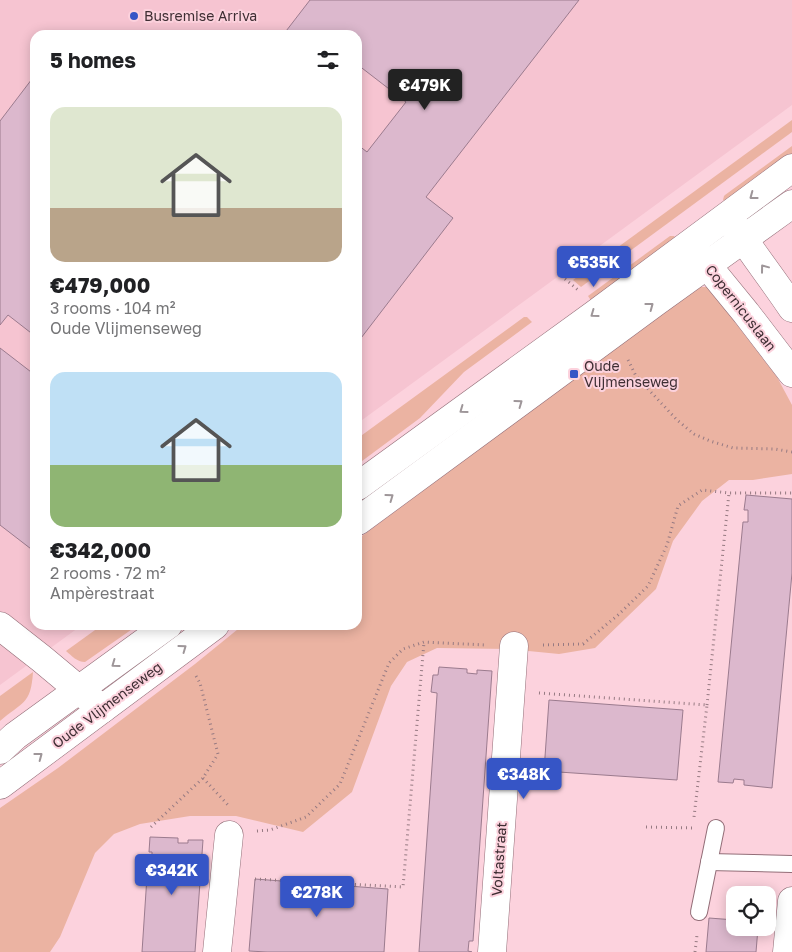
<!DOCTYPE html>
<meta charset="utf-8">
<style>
body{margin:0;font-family:"Golos Text",sans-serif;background:#f2f2f2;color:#202124;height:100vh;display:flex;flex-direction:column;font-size:19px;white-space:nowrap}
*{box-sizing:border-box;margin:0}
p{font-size:16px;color:#757577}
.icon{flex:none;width:28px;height:28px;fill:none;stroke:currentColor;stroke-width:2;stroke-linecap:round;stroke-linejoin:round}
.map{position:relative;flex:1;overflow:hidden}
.sheet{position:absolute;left:30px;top:30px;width:332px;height:600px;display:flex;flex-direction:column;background:#fff;border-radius:15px;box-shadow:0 2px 12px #0003}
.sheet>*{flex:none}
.controls{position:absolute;left:726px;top:886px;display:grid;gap:10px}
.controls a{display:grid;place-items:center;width:50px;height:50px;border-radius:10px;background:#fff;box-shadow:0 2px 12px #0003;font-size:25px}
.price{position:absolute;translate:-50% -42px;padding:0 11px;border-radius:5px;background:#3655c6;color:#fff;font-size:16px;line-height:32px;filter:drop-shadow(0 1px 2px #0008)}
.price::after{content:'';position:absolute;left:50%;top:30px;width:15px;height:11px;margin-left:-8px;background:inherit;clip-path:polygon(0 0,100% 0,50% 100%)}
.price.selected{background:#222;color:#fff}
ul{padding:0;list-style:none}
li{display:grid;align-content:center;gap:10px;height:265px;padding:0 20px}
li span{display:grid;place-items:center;height:155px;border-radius:15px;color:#555}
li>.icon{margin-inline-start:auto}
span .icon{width:90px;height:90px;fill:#fffc;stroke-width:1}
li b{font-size:21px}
h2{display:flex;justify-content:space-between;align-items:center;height:60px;padding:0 20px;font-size:21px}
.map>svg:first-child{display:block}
.built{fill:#f6c4d1}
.green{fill:#ebb3a2}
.building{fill:#dcb8cd;stroke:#9b7b8e}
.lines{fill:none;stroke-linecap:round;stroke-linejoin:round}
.lane-casing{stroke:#936e78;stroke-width:18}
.street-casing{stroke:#936e78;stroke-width:29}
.secondary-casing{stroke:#936e78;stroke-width:29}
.path{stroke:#967a82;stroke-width:3;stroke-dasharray:1 4;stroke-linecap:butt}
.lane{stroke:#fff;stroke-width:16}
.street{stroke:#fff;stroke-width:28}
.secondary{stroke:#fff;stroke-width:28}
.oneway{stroke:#9e9699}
.poi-dot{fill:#3655c6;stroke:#fcd2dd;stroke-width:2}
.labels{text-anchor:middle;stroke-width:4;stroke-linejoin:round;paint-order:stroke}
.poi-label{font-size:14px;fill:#3e2e33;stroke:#fcd2dd;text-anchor:start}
.street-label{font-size:14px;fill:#3e2e33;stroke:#fcd2dd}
</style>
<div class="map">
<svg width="792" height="952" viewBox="0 0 792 952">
<rect width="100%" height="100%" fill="#fcd2dd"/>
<path class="built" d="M0,0h792v105l-434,318v-388h-323v590h47l-82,60z"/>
<g class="green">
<path d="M792,120v12l-211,155 -8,-7z"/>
<path d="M792,146v14l-66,43 -3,-3 1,-4 1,-1z"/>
<path d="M670,236h4l4,5 -84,64 -6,-9z"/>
<path d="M696,287h12l69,90 15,28v69l-39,6h-24l-27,21 -29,40 -17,48 -61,59 -36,6 -51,-5 -71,-1 -30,14 -16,24 -39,106 -49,40 -67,-16h-46l-50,8 -26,10 -19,19 -35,84 -10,15h-50v-144l58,-40 137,-104 48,-39h115v-86z"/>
<path d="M524,317h3l5,5 -68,50 -44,46 -62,46v-26z"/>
<path d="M102,625h36l-53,37c-8,0 -13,-6 -19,-11z"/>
<path d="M33,672c-2,33 -11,30 -33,49v-25z"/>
</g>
<g class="building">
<path d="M310,0h269l-153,197 27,21 -95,124v-197l9,7 39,-50 -48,-37v-30h-75z"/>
<path d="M35,75v261l-27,-21 -8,10v-204z"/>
<path d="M0,348l35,27v177l-35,-27z"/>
<path d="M746,495l46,4v74l-20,215 -28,-3v-5l-10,-1 -1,4 -15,-1 25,-260h5v-12h-4z"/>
<path d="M439,667l28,2v4l10,1v-4l15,1 -19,270h-4l-1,10 4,1h-53l18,-257v-2l-6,-1 2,-17h5z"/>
<path d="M549,700l134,10 -6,70 -133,-9z"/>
<path d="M150,837l28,1v5h10v-3h15l-8,112h-53l6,-91 4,1v-10h-3z"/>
<path d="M255,879l133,10 -4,63h-117l-18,-1z"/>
<path d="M709,918l26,2v8h23l-2,24h-50z"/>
</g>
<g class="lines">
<defs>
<g id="lane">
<path d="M709,862l83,2"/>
<path d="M699,912l17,-84"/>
</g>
<g id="street">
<path d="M730,219c19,30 42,59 62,89"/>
<path d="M692,247l54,66 46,60"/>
<path d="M0,626l42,33 60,50"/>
<path d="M217,952l12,-117"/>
<path d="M492,952l22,-306"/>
<path d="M787,952l5,-51"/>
</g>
<g id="secondary">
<path d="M358,486l237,-172 197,-146"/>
<path d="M358,521l299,-220 135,-97"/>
<path d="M0,750l15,-14 153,-111"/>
<path d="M0,785l215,-160"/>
</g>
</defs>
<use href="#lane" class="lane-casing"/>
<use href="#street" class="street-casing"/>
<use href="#secondary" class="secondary-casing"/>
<g class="path">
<path d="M565,279l13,11"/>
<path d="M628,360l8,16 41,44 17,14 16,7 23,7 42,1 17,3"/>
<path d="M543,645l40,-1 35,-29 30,-29 19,-41 11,-39 24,-16 27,3h63"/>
<path d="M539,693l168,12 -13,112"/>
<path d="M707,705l22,-212"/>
<path d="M203,778l25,27"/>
<path d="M151,827l52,-49 15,-24 -18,-71 -4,-7"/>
<path d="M646,827l47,1"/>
<path d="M257,831l13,-1 36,-13 34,-33 49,-121 14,-14 21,-7 62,3"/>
<path d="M255,879l148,8 21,-245"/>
<path d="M695,952l2,-17"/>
</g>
<use href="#lane" class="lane"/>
<use href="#street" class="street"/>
<use href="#secondary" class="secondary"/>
</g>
<defs><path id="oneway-chevron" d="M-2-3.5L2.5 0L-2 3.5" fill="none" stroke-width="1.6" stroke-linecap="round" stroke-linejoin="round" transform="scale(1.25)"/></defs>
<g class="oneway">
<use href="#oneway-chevron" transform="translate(753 196) rotate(143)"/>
<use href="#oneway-chevron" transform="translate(764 268) rotate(-127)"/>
<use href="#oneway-chevron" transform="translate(650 306) rotate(-37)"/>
<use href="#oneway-chevron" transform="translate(594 314) rotate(144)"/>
<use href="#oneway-chevron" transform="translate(519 403) rotate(-36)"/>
<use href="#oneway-chevron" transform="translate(463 410) rotate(144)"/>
<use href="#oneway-chevron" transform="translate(390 497) rotate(-36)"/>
<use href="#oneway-chevron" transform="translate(183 648) rotate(-36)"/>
<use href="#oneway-chevron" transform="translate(115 664) rotate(144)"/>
<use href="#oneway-chevron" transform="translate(39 756) rotate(-37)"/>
</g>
<g class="poi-dot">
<circle cx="134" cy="16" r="5"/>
<rect x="569" y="369" width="10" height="10" rx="2.5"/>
</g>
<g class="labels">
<g class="poi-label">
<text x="144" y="21">Busremise Arriva</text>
<text x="584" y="371">Oude<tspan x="584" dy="16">Vlijmenseweg</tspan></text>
</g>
<g class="street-label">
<text transform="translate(741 308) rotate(52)" y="5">Copernicuslaan</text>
<text transform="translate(107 705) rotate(-37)" y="5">Oude Vlijmenseweg</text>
<text transform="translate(499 859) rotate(-86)" y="5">Voltastraat</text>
</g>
</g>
</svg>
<div class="controls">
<a><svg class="icon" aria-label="locate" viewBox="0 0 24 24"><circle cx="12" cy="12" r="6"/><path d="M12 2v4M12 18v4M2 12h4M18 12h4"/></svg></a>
</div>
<b class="price selected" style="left:425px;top:111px">€479K</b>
<b class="price" style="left:594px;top:288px">€535K</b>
<b class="price" style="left:524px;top:800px">€348K</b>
<b class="price" style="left:172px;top:896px">€342K</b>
<b class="price" style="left:317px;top:918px">€278K</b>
<section class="sheet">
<h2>5 homes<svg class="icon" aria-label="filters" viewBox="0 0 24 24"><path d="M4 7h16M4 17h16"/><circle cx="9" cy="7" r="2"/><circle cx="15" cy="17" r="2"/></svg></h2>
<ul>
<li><span style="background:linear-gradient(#dfe7d0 65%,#b9a48a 0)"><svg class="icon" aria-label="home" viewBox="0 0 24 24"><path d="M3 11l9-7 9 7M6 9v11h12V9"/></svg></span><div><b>€479,000</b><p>3 rooms · 104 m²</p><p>Oude Vlijmenseweg</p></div></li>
<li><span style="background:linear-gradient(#bfe0f5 60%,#8fb573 0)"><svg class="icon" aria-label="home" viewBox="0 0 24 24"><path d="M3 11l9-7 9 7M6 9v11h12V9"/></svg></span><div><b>€342,000</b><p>2 rooms · 72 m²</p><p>Ampèrestraat</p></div></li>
</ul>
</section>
</div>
